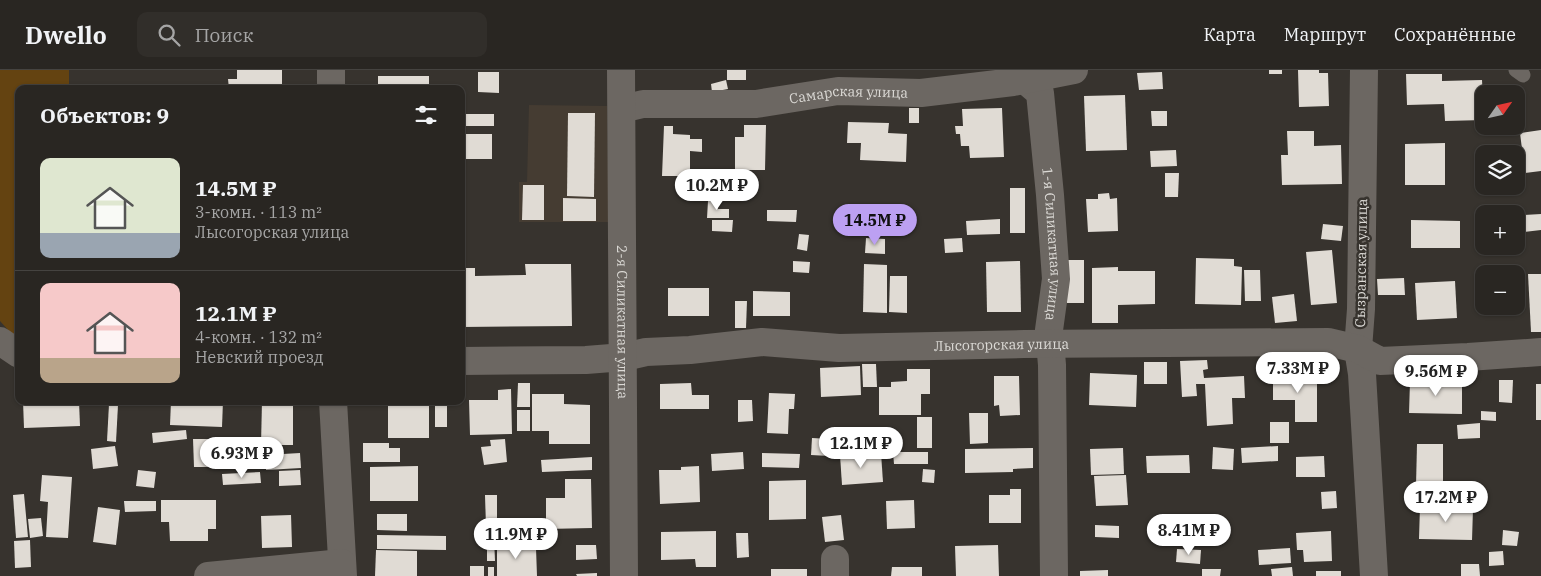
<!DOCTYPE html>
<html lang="ru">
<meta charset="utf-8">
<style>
body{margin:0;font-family:"IBM Plex Serif",serif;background:#312e2a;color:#f1f3f6;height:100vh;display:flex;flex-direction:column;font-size:19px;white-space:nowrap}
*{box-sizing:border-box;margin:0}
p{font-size:16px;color:#a5a5a5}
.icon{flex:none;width:28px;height:28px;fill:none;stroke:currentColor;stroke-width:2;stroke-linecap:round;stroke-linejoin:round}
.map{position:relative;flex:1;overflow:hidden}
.details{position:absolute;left:15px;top:15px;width:450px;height:320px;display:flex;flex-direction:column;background:#292622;border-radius:10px;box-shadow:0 1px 4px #0004,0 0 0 1px #454340}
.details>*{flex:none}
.needle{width:32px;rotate:56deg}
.tools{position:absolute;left:1475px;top:15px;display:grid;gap:10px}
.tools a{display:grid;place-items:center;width:50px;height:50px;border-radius:10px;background:#292622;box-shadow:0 1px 4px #0004,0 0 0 1px #454340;font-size:25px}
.price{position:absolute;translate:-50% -42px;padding:0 11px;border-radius:18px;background:#fff;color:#222;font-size:16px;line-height:32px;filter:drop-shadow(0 1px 2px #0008)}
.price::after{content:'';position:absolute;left:50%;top:30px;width:15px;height:11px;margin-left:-8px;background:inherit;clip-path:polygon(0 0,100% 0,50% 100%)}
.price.current{background:#bca0f2;color:#111}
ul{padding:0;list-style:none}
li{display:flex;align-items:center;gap:15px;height:125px;padding:0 25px}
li+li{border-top:1px solid #454340}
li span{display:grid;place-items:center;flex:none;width:140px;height:100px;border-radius:10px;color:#555}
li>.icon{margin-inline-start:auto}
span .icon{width:60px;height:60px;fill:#fffc;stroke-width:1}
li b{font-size:21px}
h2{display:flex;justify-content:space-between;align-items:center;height:60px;padding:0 25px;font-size:21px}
header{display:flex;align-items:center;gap:30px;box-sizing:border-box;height:70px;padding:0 25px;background:#292622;border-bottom:1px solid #454340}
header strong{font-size:24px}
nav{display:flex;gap:28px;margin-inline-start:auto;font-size:18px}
.search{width:350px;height:45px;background:#312e2a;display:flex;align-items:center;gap:12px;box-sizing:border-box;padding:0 18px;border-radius:10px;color:#a5a5a5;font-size:19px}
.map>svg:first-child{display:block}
.built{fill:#453c32}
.green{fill:#644311}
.building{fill:#e0dbd4}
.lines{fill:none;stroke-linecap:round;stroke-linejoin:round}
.service{stroke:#6c6762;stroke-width:15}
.minor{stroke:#6c6762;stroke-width:28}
.tertiary{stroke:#6c6762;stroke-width:28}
.labels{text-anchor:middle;stroke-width:5;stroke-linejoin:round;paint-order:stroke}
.street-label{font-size:14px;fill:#dcdad6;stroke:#37332e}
</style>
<header>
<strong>Dwello</strong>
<div class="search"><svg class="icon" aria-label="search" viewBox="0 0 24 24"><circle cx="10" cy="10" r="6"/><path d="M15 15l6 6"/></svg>Поиск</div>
<nav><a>Карта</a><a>Маршрут</a><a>Сохранённые</a></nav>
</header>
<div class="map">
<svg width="1541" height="506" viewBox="0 0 1541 506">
<rect width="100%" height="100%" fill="#37332e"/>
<path class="built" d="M529,35l78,1 2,116h-90v-40h8z"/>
<path class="green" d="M0,0h69v19h-50v253l-19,-21z"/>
<g class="building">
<path d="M237,0h45v19h-53l-1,-10h9z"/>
<rect x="727" y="0" width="19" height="10"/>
<rect x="1269" y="0" width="13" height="4"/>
<path d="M1298,0h21v3h9l1,33 -30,1z"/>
<path d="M478,2h21v21l-21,-1z"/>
<path d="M1162,2l1,17 -24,1 -2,-17z"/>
<path d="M1406,4h36v7l40,-1 2,40 -39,1 -1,-17 -37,1z"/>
<rect x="378" y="6" width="51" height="13"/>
<path d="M726,10l2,9 -16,3 -1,-8z"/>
<path d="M1125,25l2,55 -41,1 -2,-55z"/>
<rect x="909" y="38" width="10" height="15"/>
<path d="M1002,38l2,49 -34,1 -1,-12h-8l-1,-12h-4l-1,-8h8l-1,-17z"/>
<path d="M1151,41h16v15h-15z"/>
<path d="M568,43h27l-1,84 -27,-1z"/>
<rect x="464" y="44" width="30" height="12"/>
<path d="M848,52l41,1 -1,10 19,1 -1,28 -46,-2 1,-17h-14z"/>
<path d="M744,55h22l-1,45h-30v-33h9z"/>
<path d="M664,56h9v8l17,1v4h12v13l-12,-1v25h-28z"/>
<path d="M1541,60v41l-16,2 -5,-40z"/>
<path d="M1287,61h27v15l27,-1 1,39 -60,1 -1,-30h7z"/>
<rect x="464" y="64" width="28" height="25"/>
<path d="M1445,73v42h-40v-41z"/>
<path d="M1176,80l1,16 -26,1 -1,-16z"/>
<path d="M1165,103h14l-1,24h-13z"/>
<path d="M729,109h11l-1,21h-10z"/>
<path d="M523,115h21v35h-22z"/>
<rect x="1010" y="118" width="15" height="45"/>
<path d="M1109,123l1,6 7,-1 1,33 -30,1 -2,-33h12v-5z"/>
<path d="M563,128l33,1v22h-33z"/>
<path d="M708,131h10v8h11v9h-22z"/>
<path d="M857,134l18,1 -1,10h-17z"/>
<path d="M767,140h30l-1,12 -29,-1z"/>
<path d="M1541,144v16l-18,2 -1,-17z"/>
<path d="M1000,149v15l-33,1 -1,-14z"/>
<path d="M712,150h21l-1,12 -20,-1z"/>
<path d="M1411,150l49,1v27h-49z"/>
<path d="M1323,154l20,2 -2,15 -20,-2z"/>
<path d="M799,164l10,1 -2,16 -10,-2z"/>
<path d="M866,168l19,1v15l-20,-1z"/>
<path d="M962,168l1,14 -18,1 -1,-14z"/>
<path d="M1332,180l5,53 -26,2 -5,-53z"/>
<path d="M1196,188l38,1v7l8,1 -1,38 -46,-1z"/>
<rect x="1067" y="190" width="17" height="43"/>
<path d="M793,191l17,1 -1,11 -16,-1z"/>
<path d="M1020,191l1,51h-34l-1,-50z"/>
<path d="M525,194h46l1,62 -111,1v-59h14v8l51,-1z"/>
<path d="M864,194l23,1v48l-24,-1z"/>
<path d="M1118,197v4h37v33l-37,1v18h-26v-55z"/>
<path d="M1244,200h16l1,31h-16z"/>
<path d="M1528,204h13v58h-10z"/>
<path d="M890,206h17v37l-18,-1z"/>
<path d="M1404,208l1,17h-27l-1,-16z"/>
<rect x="1475" y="209" width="9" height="11"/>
<path d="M1455,211l2,37 -40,2 -2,-37z"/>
<rect x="668" y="218" width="41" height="28"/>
<path d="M753,221l37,1v24h-37z"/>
<path d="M1294,224l3,27 -22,2 -3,-26z"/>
<path d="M735,231h12l-1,27h-11z"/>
<path d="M1207,290l1,9 -5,1 1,8 40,-2 1,22h-13l1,26 -26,2 -2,-42h-9l1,12 -15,1 -2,-36z"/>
<rect x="1144" y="292" width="23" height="22"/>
<path d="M862,294h14l1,23h-14z"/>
<path d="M860,296l1,29 -40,2 -1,-29z"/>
<path d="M907,299h23v25h-9v21h-42v-28h12v-5l16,-1z"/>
<path d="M1090,303l47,2 -1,32 -47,-2z"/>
<path d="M1273,304h44v48h-22v-22h-22z"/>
<path d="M994,306h25l1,39 -20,1 -1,-11 -5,1z"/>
<path d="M1499,310h14l-1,23 -13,-1z"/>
<path d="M1410,311h52v33l-53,-1z"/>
<path d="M518,313h12v24h-13z"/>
<path d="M691,313l1,12h17v14h-49v-25z"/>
<rect x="1536" y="314" width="5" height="36"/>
<path d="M511,319l1,45 -42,1 -1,-35h29v-10z"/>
<path d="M769,323l26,1 -1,15h-5l-1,25 -21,-1z"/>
<path d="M532,324h32v10l26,1v39h-41v-13h-17z"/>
<path d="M738,330h14l1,21 -15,1z"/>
<path d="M23,331h56l1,25 -56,2z"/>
<path d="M171,331h52l-1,26 -52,-2z"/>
<path d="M262,331h31v44h-32z"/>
<rect x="388" y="331" width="41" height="37"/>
<rect x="435" y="331" width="12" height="26"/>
<path d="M109,334l9,1 -2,37 -9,-1z"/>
<rect x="517" y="340" width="13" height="21"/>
<path d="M1481,341l15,1v9l-15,-1z"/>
<path d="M969,343h19v30l-18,1z"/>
<rect x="917" y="347" width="15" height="31"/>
<rect x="1270" y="352" width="19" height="21"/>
<path d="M1480,353v15l-22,1 -1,-14z"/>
<path d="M186,360l1,9 -34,4 -1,-10z"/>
<path d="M812,368l18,1 -1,17 -18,-1z"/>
<path d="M193,369h27l1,28h-27z"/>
<path d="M505,369l2,23 -23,3 -3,-18 10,-1 -1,-6z"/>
<path d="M363,373h26v5h11v14h-37z"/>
<path d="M1417,374h26v42h-27z"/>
<path d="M115,376l3,20 -25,3 -2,-20z"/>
<path d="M1278,376v15l-36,2 -1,-15z"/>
<path d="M1213,377l21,2 -1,21 -21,-1z"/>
<path d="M1033,378v20l-20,1v3l-48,1v-24z"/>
<path d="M1123,378l1,26 -33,1 -1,-26z"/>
<path d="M743,382l1,17 -32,2 -1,-17z"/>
<path d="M893,382h35v12h-34z"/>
<path d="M300,383l1,15 -35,2v-15z"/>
<path d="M762,383l38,1 -1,14 -37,-1z"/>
<path d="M881,383l2,29 -41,3 -2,-30z"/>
<path d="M1189,385l1,18h-43l-1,-17z"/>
<path d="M1324,386l1,21h-29v-20z"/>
<path d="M592,387v13l-50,2 -1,-12z"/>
<path d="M418,396v35h-48v-34z"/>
<path d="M699,396l1,36 -40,2 -1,-34h22v-3z"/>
<path d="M923,399l12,1 -1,13 -12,-1z"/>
<path d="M138,400l18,2 -2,16 -18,-2z"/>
<path d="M300,400l1,15 -22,1v-15z"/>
<path d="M260,402l1,11 -38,2 -1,-11z"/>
<path d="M42,405l30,2 -4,61 -22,-1 2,-35 -8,-1z"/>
<path d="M1126,405l2,30 -32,1 -2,-30z"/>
<path d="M565,409h26l1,49 -46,1v-31h19z"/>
<path d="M806,410v39l-37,1v-39z"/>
<path d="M1010,419h11v34h-32v-28h21z"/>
<path d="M1336,421l1,17 -15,1 -1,-17z"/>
<path d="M24,424l4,43 -12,1 -3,-43z"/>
<path d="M485,425h12v30l-11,1z"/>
<path d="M161,430h55v29h-8v12h-38l-1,-19h-8z"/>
<path d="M914,430l1,28 -28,1 -1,-28z"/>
<path d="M124,431h32v10l-31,1z"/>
<path d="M1420,436l53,2 -1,32 -53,-1z"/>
<path d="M98,437l22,3 -4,35 -23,-3z"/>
<path d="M377,444h30v17l-30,-1z"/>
<path d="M291,445l1,32 -30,1 -1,-32z"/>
<path d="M841,445l3,25 -19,2 -3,-25z"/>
<path d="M41,448l2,18 -13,2 -2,-19z"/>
<path d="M1095,455l24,1v12l-24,-1z"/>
<path d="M1503,460l16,2 -2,14 -15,-1z"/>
<path d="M716,461v36h-20l-1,-8 -34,1v-28z"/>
<path d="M1331,461l1,30 -28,1 -1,-12h-6l-1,-17z"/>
<path d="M736,463h12l1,24 -12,1z"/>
<path d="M377,465l69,1v14l-69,-1z"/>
<path d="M487,467h7l1,24h-8z"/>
<path d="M30,470l1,27 -16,1 -1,-27z"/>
<path d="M497,470h14v8h25l1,28h-40z"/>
<path d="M576,475h20l1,14 -21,1z"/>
<path d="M998,475l1,31h-43l-1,-30z"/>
<path d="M1290,478l1,15 -32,2 -1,-15z"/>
<path d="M1177,479l24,1 -1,14 -24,-2z"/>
<path d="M376,480l41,1v25h-42z"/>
<path d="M1503,481l1,14 -15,1v-14z"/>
<path d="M1461,494h18l1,12h-19z"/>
<rect x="470" y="496" width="14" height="10"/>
<rect x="488" y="497" width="6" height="9"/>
<path d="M892,497h30v9h-31z"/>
<path d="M1292,497l1,9h-21l-1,-7z"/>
<rect x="771" y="499" width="36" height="7"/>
<path d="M1202,499h19l-1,7h-18z"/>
<path d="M1108,500v6h-28v-5z"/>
<rect x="1316" y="501" width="25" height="5"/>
<path d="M597,503v3h-20l-1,-2z"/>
</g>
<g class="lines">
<path class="service" d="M1516,0l7,5"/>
<g class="minor">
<path id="s1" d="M1028,0l-3,10 15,13 10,102 6,84 -7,51 3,35 2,211"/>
<path d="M1364,0l-3,239 -3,40 4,25 12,202"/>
<path d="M331,19v-19"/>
<path id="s2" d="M622,39l21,-5h113l82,-13 83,2 92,-11 61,-12"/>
<path d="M0,271l19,13"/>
<path id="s3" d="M461,291l125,-1 38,-3 22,-5 44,-2 72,-8 77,6 185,-4 304,-2 30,7 22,12 88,-4 73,-5"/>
<path d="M333,331l10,175"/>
<path d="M208,506l134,-13"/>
<path d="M835,506v-17"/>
</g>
<path class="tertiary" id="s4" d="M621,0l3,506"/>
</g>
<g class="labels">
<g class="street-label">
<text dy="5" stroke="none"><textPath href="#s2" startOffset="228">Самарская улица</textPath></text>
<text dy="5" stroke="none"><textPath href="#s1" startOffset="182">1-я Силикатная улица</textPath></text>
<text transform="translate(1361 193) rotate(-89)" y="5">Сызранская улица</text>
<text dy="5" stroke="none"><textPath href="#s4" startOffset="252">2-я Силикатная улица</textPath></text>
<text dy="5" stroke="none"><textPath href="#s3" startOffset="542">Лысогорская улица</textPath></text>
</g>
</g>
</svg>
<div class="tools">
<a><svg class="needle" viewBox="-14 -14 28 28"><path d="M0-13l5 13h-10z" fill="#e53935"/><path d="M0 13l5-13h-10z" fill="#a5a5a5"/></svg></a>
<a><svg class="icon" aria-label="layers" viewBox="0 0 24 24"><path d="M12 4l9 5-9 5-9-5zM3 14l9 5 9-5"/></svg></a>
<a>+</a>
<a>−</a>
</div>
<b class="price" style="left:717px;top:141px">10.2M ₽</b>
<b class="price current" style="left:875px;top:176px">14.5M ₽</b>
<b class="price" style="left:1298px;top:324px">7.33M ₽</b>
<b class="price" style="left:1436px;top:327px">9.56M ₽</b>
<b class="price" style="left:861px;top:399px">12.1M ₽</b>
<b class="price" style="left:242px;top:409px">6.93M ₽</b>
<b class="price" style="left:1446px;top:453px">17.2M ₽</b>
<b class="price" style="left:1189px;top:486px">8.41M ₽</b>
<b class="price" style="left:516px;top:490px">11.9M ₽</b>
<section class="details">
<h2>Объектов: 9<svg class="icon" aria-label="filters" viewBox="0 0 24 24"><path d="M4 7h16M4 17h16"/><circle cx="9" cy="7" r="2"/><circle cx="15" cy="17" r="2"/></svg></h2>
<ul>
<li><span style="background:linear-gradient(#dfe7d0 75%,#9aa5b1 0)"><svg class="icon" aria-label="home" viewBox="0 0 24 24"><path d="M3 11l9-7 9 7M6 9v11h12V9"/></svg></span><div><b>14.5M ₽</b><p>3-комн. · 113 m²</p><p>Лысогорская улица</p></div></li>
<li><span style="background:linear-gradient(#f6c9c9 75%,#b9a48a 0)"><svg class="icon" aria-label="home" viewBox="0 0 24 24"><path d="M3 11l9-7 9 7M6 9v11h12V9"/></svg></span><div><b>12.1M ₽</b><p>4-комн. · 132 m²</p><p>Невский проезд</p></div></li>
</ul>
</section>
</div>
